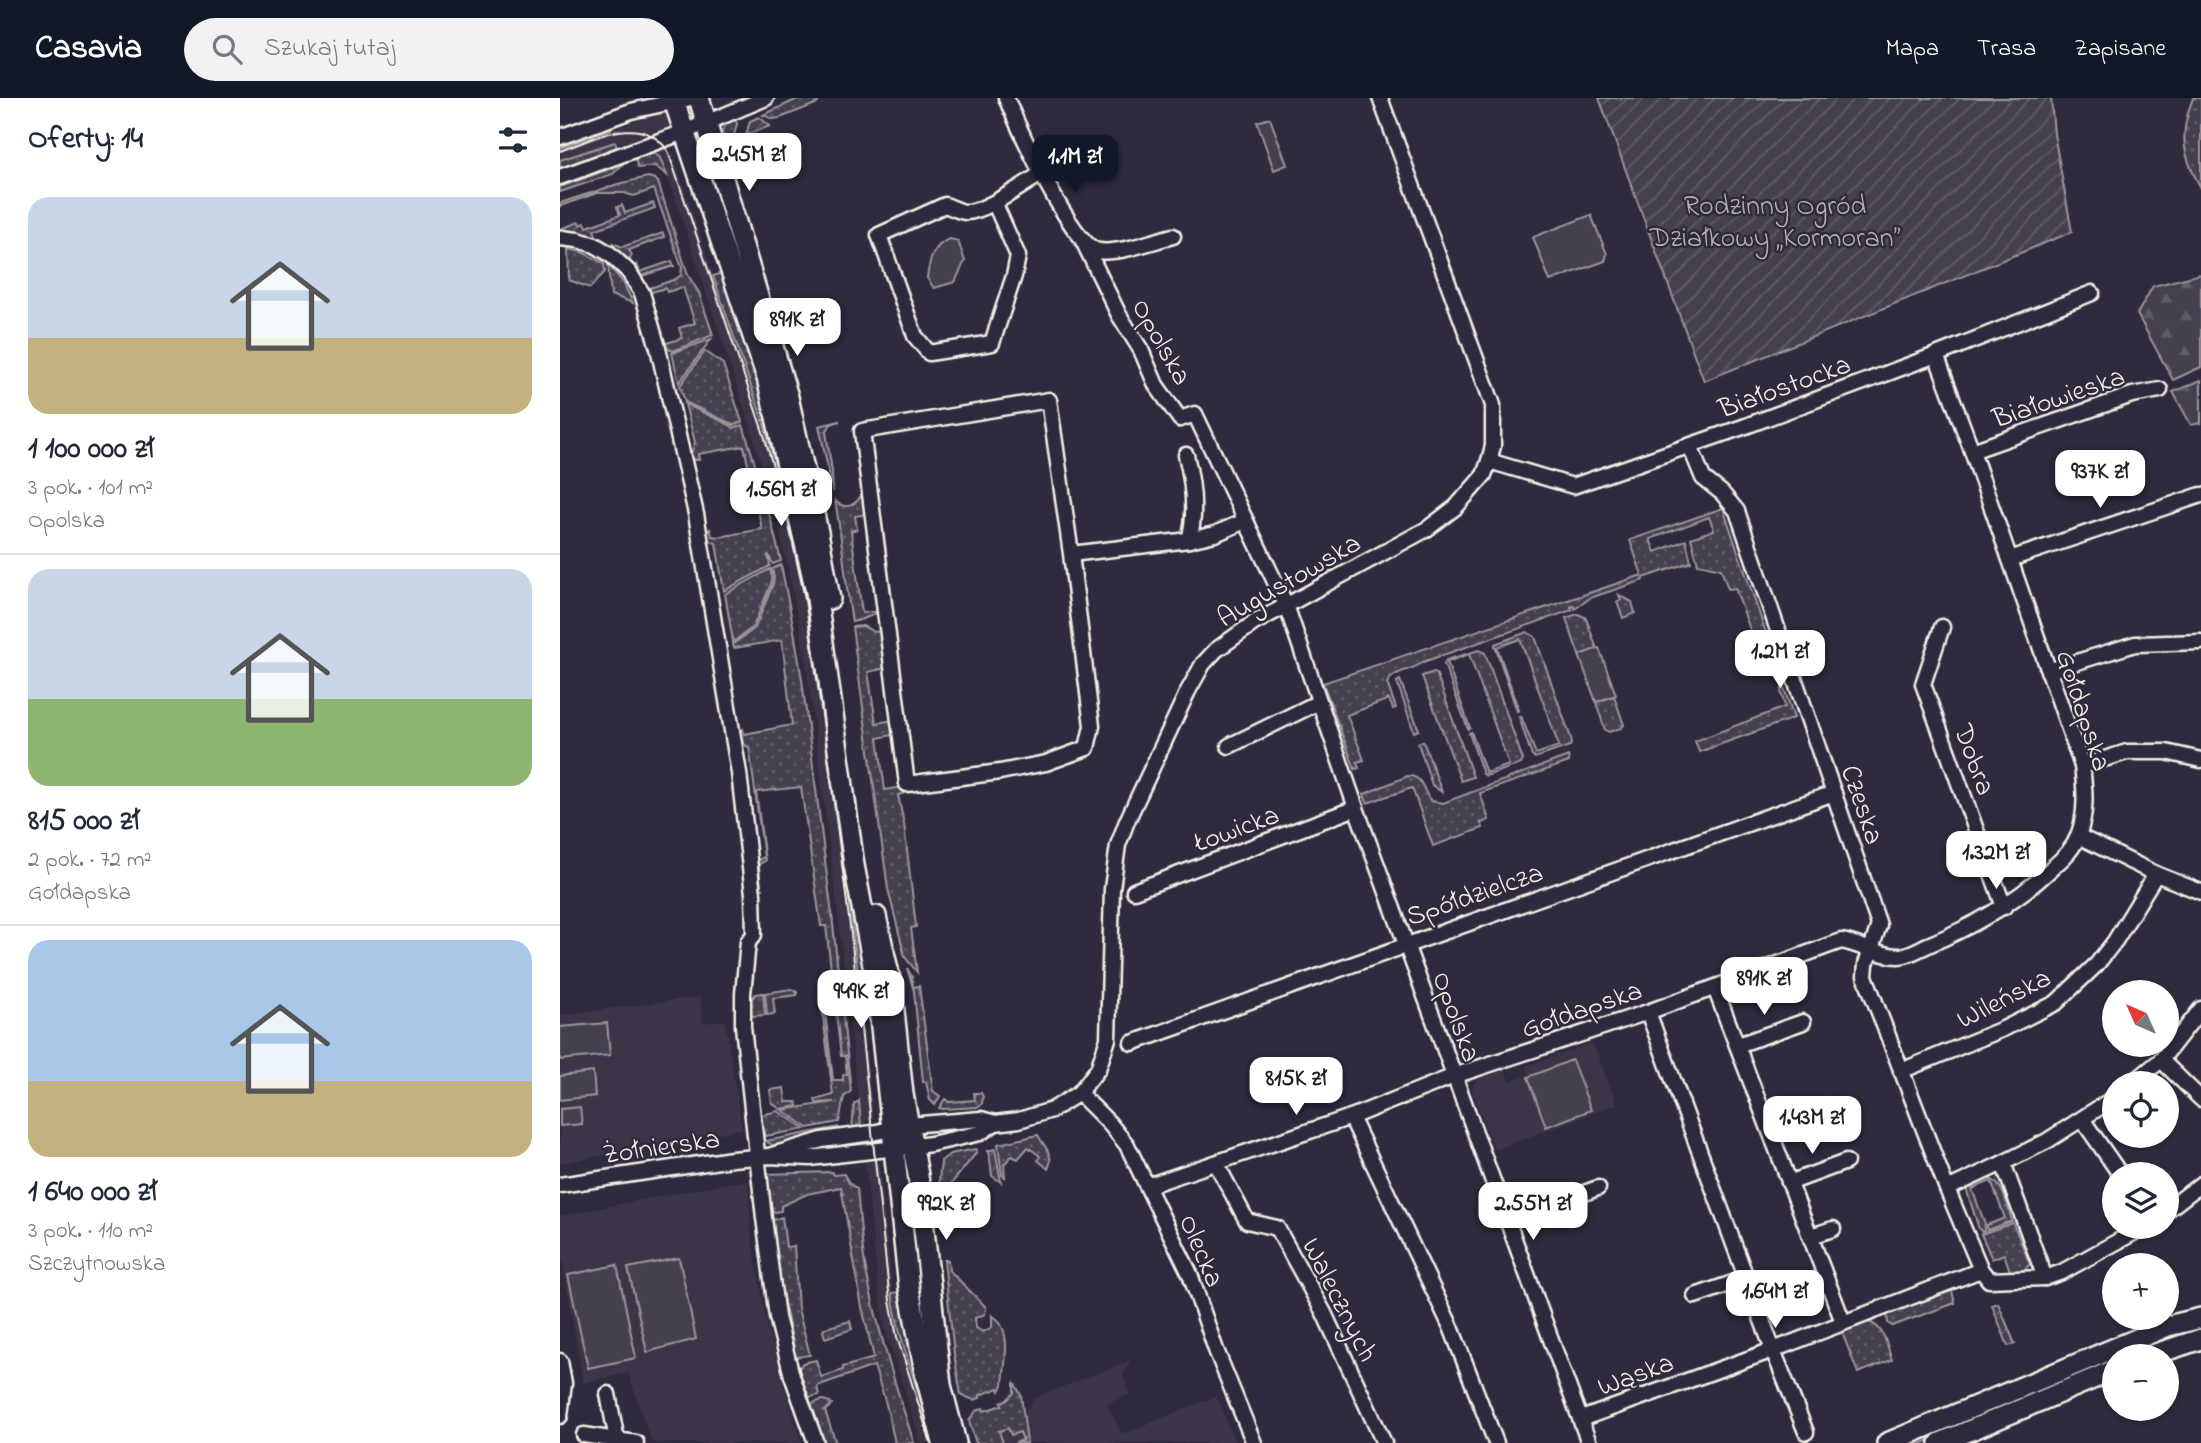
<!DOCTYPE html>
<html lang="pl">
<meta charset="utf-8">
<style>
body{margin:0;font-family:"Indie Flower",sans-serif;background:#f2f2f3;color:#1f2937;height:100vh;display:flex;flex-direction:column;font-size:26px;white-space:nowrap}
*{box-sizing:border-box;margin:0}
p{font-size:23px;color:#747a83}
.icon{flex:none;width:38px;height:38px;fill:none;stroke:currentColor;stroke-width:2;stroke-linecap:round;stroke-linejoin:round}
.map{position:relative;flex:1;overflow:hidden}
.sheet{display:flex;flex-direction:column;background:#fff;width:560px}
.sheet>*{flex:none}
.needle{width:46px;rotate:315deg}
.buttons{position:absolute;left:1542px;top:882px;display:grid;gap:14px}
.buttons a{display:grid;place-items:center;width:77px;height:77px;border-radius:50%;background:#fff;box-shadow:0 2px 5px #0004;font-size:35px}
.price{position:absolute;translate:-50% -60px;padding:0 16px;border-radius:14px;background:#fff;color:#222;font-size:23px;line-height:46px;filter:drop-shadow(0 2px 4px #0008)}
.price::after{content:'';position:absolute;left:50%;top:42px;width:21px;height:16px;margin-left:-10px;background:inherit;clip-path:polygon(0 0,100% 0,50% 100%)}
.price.current{background:#111827;color:#fff}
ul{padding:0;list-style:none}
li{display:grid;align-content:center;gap:14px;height:371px;padding:0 28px}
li+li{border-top:2px solid #e0e1e3}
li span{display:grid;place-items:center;height:217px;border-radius:21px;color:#555}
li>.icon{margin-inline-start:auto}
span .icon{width:126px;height:126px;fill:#fffc;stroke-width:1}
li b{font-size:30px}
h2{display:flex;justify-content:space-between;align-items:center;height:84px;padding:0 28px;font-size:30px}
header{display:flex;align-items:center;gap:42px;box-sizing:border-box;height:98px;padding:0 35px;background:#111827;color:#fff}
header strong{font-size:33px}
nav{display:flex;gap:38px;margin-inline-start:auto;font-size:24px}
.search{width:490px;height:63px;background:#f2f2f3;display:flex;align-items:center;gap:18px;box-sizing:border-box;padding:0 24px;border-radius:38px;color:#747a83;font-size:26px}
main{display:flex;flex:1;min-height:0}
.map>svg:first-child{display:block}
.built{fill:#3b3647}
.grass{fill:url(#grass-dots);stroke:#9c989c;stroke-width:2}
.forest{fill:url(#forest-firs);stroke:#9c989c;stroke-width:2}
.park{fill:#454050;stroke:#9c989c;stroke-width:2}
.garden{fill:url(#garden-furrows);stroke:#9c989c;stroke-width:2}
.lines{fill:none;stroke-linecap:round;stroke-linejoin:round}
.minor-casing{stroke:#f4f1e8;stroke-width:19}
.major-casing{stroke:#f4f1e8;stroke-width:24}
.minor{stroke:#2f2a3d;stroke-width:14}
.major{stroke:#2f2a3d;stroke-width:19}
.tram{stroke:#f4f1e8;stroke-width:2}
.labels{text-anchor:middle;stroke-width:5;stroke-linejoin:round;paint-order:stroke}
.park-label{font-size:28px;fill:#b7b3b3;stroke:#2f2a3d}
.street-label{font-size:28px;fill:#f4f1e8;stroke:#2f2a3d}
</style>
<header>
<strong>Casavia</strong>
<div class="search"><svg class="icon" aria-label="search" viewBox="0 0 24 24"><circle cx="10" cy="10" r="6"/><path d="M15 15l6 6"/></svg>Szukaj tutaj</div>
<nav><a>Mapa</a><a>Trasa</a><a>Zapisane</a></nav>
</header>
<main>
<section class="sheet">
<h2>Oferty: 14<svg class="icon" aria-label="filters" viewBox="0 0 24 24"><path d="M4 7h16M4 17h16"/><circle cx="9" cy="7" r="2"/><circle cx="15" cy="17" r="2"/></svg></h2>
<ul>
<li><span style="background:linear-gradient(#c9d6e8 65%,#c2b280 0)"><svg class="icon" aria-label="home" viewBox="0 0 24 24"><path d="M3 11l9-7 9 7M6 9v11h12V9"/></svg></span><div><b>1 100 000 zł</b><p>3 pok. · 101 m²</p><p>Opolska</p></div></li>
<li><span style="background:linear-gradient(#c9d6e8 60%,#8fb573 0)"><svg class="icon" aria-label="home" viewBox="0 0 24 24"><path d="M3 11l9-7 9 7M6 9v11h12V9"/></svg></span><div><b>815 000 zł</b><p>2 pok. · 72 m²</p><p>Gołdapska</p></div></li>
<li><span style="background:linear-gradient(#a9c7e8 65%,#c2b280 0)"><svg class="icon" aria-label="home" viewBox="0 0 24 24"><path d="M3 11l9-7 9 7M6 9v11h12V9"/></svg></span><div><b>1 640 000 zł</b><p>3 pok. · 110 m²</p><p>Szczytnowska</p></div></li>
</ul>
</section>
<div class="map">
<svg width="1641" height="1345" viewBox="0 0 1641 1345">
<defs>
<pattern id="grass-dots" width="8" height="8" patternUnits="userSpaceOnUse" patternTransform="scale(1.75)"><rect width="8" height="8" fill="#454050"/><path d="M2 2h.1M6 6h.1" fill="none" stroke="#605c69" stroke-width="1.8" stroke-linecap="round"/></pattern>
<pattern id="forest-firs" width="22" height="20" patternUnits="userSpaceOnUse" patternTransform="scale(1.75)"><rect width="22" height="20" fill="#454050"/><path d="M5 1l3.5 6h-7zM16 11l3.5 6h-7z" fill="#605c69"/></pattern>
<pattern id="garden-furrows" width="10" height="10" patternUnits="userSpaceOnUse" patternTransform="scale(1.75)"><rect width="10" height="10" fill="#454050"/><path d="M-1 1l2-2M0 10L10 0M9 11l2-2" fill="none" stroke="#605c69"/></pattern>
</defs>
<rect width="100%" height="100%" fill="#2f2a3d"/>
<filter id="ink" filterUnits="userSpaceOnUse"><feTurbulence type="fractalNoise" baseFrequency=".0143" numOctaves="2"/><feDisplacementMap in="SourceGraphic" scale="14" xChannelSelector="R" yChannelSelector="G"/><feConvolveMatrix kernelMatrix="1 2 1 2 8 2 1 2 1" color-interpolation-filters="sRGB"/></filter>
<g filter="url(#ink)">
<g class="built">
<path d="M100,14l8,1 3,4v8l-3,4 -32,13h-21l-55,18v-12l85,-30 8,-5z"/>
<path d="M105,52l9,3 -1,1 95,285 30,108 14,74 11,74 33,260 17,159 -12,13 -23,-213 -32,-251 -12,-67 -18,-82 -26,-88 -77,-235 -13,-33 -7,-6z"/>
<path d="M140,899l3,26 22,-3 17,109 -182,34v-148z"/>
<path d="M1033,945l24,61 -122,46 -23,-59 4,-11 29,-10 5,11 19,-6 -3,-9z"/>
<path d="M305,1062l15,4 -1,1 16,146 5,25 35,107h-14l-36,-115 -6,-32z"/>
<path d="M188,1083l3,51 15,88 14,53 22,70h-145l-6,-2 -23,-68 -45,10 -23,-137v-30l168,-33z"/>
<path d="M571,1262l-8,16 7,18 -23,10 15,30 95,-38 18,47h-258l-8,-21 4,-7 18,-6 32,7 11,-18z"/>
</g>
<g class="grass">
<path d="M240,0h16l2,5 -38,15 -7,1 -10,-4z"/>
<path d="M1633,0h8v90c-19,-33 -22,-54 -8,-90z"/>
<path d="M175,19l2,7 -7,27 -7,3c-4,-16 -3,-28 12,-37z"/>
<path d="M49,26l2,6 -51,18v-5z"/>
<path d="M55,44l2,5 -57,22v-9z"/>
<path d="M94,54l6,6 7,17 -12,-9 -17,2 -3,-10z"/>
<path d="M63,66l-10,10 -53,18v-5z"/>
<path d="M88,79l7,2 3,3 30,93 11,18 14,42 -40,16 -12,-6 21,-7 -3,-10 16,-5 -12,-36 -16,5 -2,-4 -13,4 -3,5 -15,-28 3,-5 3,8 32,-11 2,5 -32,10 5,13 29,-10 5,-4 1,-7 -28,-79 -20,7 -10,-3h-27l-37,13v-3l58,-19z"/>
<path d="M93,105l2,5 -61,22 3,8 -2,1 -35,-6v-4l19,-7 1,3 5,-2 2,4 33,-12 -3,-8 5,-2 3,8z"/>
<path d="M103,135l1,4 -35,13 3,5 -2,4 -7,-2 -12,-10 2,-4 9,4z"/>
<path d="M8,151l14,3 22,11 1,9 -15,16 -21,-8z"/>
<path d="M48,167l15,17 10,21 -22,-8z"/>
<path d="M164,174l29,85 38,163 -28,-99 -50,-145z"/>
<path d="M151,241l-32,44 -7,-30z"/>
<path d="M145,253l18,13 19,58 -8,3 -49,-23 -5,-16z"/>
<path d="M125,306l47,22 1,2 10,-3 22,72 16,64 -8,3 -5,-10 2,12 -46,25 -8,-48 -8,-3 -2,-6 4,-5 2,7 7,1 43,-8 -18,-83 -46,8 1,6h-6l-2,-6 4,-12z"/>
<path d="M280,323l-9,3 -5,8 6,39 1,21 -14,-66z"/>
<path d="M303,394l5,22 -13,2 2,13 -6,2 11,82 19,-2c-8,4 -19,9 -29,11 -7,-40 -9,-81 -17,-121 11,10 22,4 28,-9z"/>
<path d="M1163,410l56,163c-14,-1 -25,-2 -29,-16l8,-3 -23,-64 -7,1 -7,-20 -23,-5 -7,-26 23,-8 -5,-13 -59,22 5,13 31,-12 5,22 -48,16 1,2 -54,18 -15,11 -1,-3 -3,1 1,3 -149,52c-10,9 -29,8 -36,21l9,25 -3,1 -4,-10 -42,16 17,45 -7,2 2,6 -4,1 -32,-86 319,-108 -12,-35z"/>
<path d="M221,467l12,60 9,55 30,235 19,176 -7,6 -5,25 -31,6 -26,-18 52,-8 -18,1 -1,-3 18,-5 -13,-103 3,2 10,86h10v-5l4,-1 -2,-18h-4l-15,-130h-5l-20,-139 -45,5 9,69 -6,3 2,24 3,1 -5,-1 -3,-27 8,-4 -15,-110 -7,-3 -3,-12 4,-3 1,5 48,-9 -10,-85 -48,8 -1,-4 22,-16 18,-44 1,-6 -2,-9z"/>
<path d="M210,471l2,9 -1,6 -18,43 -20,15 -8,-48z"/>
<path d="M1059,497l13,7 3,11 -12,5 -6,-16 4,-2z"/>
<path d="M1018,516l7,3 2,4 10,28 -18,6 -13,-37z"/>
<path d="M303,528l11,6 7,-1 5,37 -18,4 8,51 18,-3 2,14 -18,4 7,52 16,-3 4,2v4l-7,2 6,29 12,103 -5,1 6,44 -12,-15 -17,-68 -36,-262z"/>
<path d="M967,534l8,5 37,104 -2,5 -35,12 -3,-2 -13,-39 2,-1 15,38 23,-8 -39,-107 -23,8 22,63 -2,1 -22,-65v-2z"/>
<path d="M919,552l6,3 38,107 -2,4 -35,12 -3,-2 -14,-41 2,-1 15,41 23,-8 -40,-111 -22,8 23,66 -2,1 -24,-65 2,-4z"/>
<path d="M874,574l3,3 36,102 -12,4 -39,-105z"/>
<path d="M840,582l19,50 -5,2 -16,-47 -1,-3z"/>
<path d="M1223,587l11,33 -95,34 -4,-11 90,-34 -4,-15z"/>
<path d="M1054,598l10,29 -3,3 -12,4 -4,-2 -9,-28z"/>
<path d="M863,643l19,51 -10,-7 -14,-42z"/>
<path d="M1008,658l1,6 -89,31 9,27 -8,3 2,5 -50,18 -21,-58 -45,15 -3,-9 44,-18c16,0 14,15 23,25l12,2z"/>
<path d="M286,772l16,86 5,54h-5z"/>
<path d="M347,870l5,9 1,10 6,-1 14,105 7,5 -5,9 -5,-5 -4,-18h-3l-9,-91z"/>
<path d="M231,891l6,3v3l-24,3 2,16 -8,1 -2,-22z"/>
<path d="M203,895l2,22 -14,1v-17l5,-5z"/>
<path d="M224,990l2,14h11l1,4 -18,3 -8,-6 -2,-13z"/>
<path d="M414,995h7l2,4 -1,6 -3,4 -36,2 -4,-1 6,-9 4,3 26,-2z"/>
<path d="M299,1003l2,26 -9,5 2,-28z"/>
<path d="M218,1013l27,18 -40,7 -4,-21z"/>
<path d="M279,1029l-13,9 -54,9 -6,-4z"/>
<path d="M478,1037c6,12 17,20 10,34l-10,-9 2,-4 -12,-9 -10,12 -6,-3 -8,8 1,13 -3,-2 -4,-31z"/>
<path d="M416,1051l1,3 -26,32 -3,28 -6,-1c-7,-14 -2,-35 -1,-50l9,-7z"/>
<path d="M272,1074l2,3 10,-1 5,9 8,6c3,27 4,55 9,81 11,59 30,116 48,173h-19l-9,-39 -12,-38 -57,20 2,9 -8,2 -8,-5 -6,-22 6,-7 13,-3 5,17 22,-7v-3l31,-9 -12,-51 -21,-120 -34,7 -26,12v5l-6,1 -7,-4 -3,-34z"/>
<path d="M1427,1080c17,3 20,28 25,43l-25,9v-5l18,-7 -14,-37 -19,8 13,35 -1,7 -2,1 -3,-3 -13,-41 3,-3z"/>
<path d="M222,1119l4,30 8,-1 4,63 12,46 -14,2 -4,-6 2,-4 -13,-58 -7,-56 -4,-9 3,-4z"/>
<path d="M1453,1125l17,41 -6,6 -13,4 -7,-20 -12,5 -11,-25z"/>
<path d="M384,1162h4l1,10 37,37 -1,7 -10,4 1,10 7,4 9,-5v-12c22,14 12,48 11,70l-3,6 -1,-3 -19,7v3l-6,2 -13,-5 -7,-41z"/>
<path d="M1392,1193l3,12 -63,23 -4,-3 -1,-9z"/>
<path d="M339,1194l6,18 22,110c-13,-42 -29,-84 -35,-127z"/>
<path d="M1438,1205l17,41 -7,2 -16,-41z"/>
<path d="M290,1223l2,8 -27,9 -2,-7 2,-3z"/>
<path d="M1308,1224c16,3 19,24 24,38l-34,13 -15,-38 4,-6z"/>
<path d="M1641,1226v9l-70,23h-17v7l-25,9 -3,-6z"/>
<path d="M1513,1273l3,7 -153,65h-20z"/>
<path d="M454,1284l7,13 6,48h-12l8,-3 -3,-8 -9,3 -3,-7 -9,3 4,12h-27l-7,-22 7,-10 7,-3 1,3 18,-6 -1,-3 5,-1 8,-8z"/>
<path d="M262,1302l5,1 5,3 -7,7 11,32h-12l-9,-28 -5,-2 3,-10z"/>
</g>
<g class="forest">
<path d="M1641,176v93l-28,13 -36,-66 16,-28z"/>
<path d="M1641,282v43l-10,2 -18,-33z"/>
</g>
<g class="park">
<path d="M710,20l17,47 -13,5 -17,-48z"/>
<path d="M1031,117l16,39 -2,7 -55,20 -17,-44z"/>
<path d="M390,141l8,2 7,20 -10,21 -21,6 -7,-10c2,-16 6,-34 23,-39z"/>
<path d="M1039,550l17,47 -20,7 -17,-47z"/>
<path d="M47,925l3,32 -50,5v-33z"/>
<path d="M1012,962l19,50 -45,17 -18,-50z"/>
<path d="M33,974l2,24 -35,4v-24z"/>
<path d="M20,1009l2,17 -22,2v-17z"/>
<path d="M119,1160l17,81 -49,13 -19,-84z"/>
<path d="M57,1167l19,93 -48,10 -20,-93z"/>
</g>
<g class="garden">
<path d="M1039,0h452l3,36 18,98 -368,149z"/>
<path d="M199,19l11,9 -24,9 4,-14z"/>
<path d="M435,1051l6,33 -9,-6 -3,-25h-3z"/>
</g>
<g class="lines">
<defs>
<g id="minor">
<path d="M446,0c12,28 66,149 93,153 20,3 54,-10 74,-15"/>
<path d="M0,39l71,-26 60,-13"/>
<path d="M0,79l124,-45 82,-34"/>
<path d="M435,106l23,52 -4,20 -22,67 -63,10 -14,-17 -36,-101 66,-30c6,2 15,7 21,7 18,1 58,-28 75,-38"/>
<path d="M0,140l18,2 17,5 15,9 19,18 13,21 16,55 38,166 43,259 14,121 1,41 -6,7 -5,52v32l21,192 13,99 15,59 24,67"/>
<path d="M523,143l36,74 22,35 15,35 24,34 15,-5 91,191 70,203 233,635"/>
<path d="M1130,348l13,32 19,15 15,18 142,414 -13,39 -1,12 82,213 34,81 8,10 56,-2 -42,-115 -56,26"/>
<path d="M1412,353l160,-56 28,-5"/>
<path d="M626,357c7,28 11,57 3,85"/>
<path d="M929,363l84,25 170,-59 193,-72 156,-62"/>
<path d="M511,456l-22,-154 -187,31 45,353 93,-12 46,-9 41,-15 5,-22 -21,-172 118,-14 26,-6 30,-13"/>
<path d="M1450,461l191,-64"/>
<path d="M1382,529l-19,57 81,223"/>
<path d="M1488,573l87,-27 66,-2"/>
<path d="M669,648l90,-44"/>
<path d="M1522,668l45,-14h39l35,8"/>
<path d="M1518,738l78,38 45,18"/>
<path d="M574,793l222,-83"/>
<path d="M1155,890l128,334"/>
<path d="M1088,914l125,338 33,82"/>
<path d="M572,945l702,-250"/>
<path d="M1178,947l65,-23"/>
<path d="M1601,962l40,39"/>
<path d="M1341,973l102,-42 53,-26 41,-39 18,-23 41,-67"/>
<path d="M1573,985l28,-23 40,-51"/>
<path d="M519,995l30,30 18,22 63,129 26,76 38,93"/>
<path d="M791,1019l100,210 45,116"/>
<path d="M1522,1021l38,55"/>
<path d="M1209,1030l58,-22"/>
<path d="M209,1058l53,-16 50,-7 37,-8 72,-6 14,4 24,-3 33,-10 27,-17 19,-24 10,-30 4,-150 6,-44 9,-24 61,-130 15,-27 13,-14 38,-27 173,-94 29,-22 28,-32 5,-14 4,-15v-41l-113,-307"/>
<path d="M656,1065l31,58 30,7 47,85 60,130"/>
<path d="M1443,1065l44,-22 67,-43"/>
<path d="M1229,1085l57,-21"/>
<path d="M0,1087l172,-26 37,-3 41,2 121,-14 49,-11 15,-10"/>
<path d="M587,1088l204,-69 103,-41 194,-64 193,-71c19,3 38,15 57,15 10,0 21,-7 30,-11 46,-19 87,-42 123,-76 11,-10 22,-19 27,-33 9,-23 7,-46 4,-70l-110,-315 -36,-96"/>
<path d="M1606,1113l35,-27"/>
<path d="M946,1123l92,-33"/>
<path d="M1251,1138l22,-7"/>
<path d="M1485,1180l17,-6 82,-45"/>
<path d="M1135,1198l52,-18"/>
<path d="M0,1263l4,22 -4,33"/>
<path d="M48,1296l9,46"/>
<path d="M1021,1321l192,-69 208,-80"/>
<path d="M24,1337l52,8"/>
</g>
<g id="major">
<path d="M113,0l94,280 49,214 38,273 22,116 33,307 16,85 18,70"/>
<path d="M139,0l89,299 30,135 12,67"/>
<path d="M316,818l15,67 12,111 15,81 23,210 15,58"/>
<path d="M1589,1258l52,-17"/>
<path d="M1327,1345l281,-117 33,-8"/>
<path d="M1380,1345l174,-73"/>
</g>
</defs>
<use href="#minor" class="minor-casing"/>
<use href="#major" class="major-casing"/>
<use href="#minor" class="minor"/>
<use href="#major" class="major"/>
<path class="tram" d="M0,53c35,-12 81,-40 108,0l96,284 22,77 18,82 14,84 33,256 39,367 7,36 34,106"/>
</g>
</g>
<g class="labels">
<g class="park-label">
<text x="1215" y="116">Rodzinny Ogród<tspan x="1215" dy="32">Działkowy „Kormoran”</tspan></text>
</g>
<g class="street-label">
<text transform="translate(603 243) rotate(61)" y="10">Opolska</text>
<text transform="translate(1224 287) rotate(-20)" y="10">Białostocka</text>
<text transform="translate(1498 298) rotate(-19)" y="10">Białowieska</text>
<text transform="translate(728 481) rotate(-30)" y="10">Augustowska</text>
<text transform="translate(1525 612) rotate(72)" y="10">Gołdapska</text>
<text transform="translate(1416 661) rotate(70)" y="10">Dobra</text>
<text transform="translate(1304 706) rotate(71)" y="10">Czeska</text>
<text transform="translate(676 729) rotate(-20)" y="10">Łowicka</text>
<text transform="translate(914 795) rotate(-19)" y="10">Spółdzielcza</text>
<text transform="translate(1443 899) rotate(-27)" y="10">Wileńska</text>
<text transform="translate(1021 910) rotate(-19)" y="10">Gołdapska</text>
<text transform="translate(898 918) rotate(70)" y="10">Opolska</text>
<text transform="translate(101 1047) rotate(-8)" y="10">Żołnierska</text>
<text transform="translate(643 1152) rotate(67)" y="10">Olecka</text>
<text transform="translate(781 1201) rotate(63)" y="10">Walecznych</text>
<text transform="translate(1075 1275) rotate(-20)" y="10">Wąska</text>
</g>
</g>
</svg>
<div class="buttons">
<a><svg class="needle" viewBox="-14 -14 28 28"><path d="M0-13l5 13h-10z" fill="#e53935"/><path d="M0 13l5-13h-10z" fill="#747a83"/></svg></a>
<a><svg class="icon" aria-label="locate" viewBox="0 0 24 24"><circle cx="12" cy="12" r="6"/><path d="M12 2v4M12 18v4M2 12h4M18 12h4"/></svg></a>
<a><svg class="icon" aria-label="layers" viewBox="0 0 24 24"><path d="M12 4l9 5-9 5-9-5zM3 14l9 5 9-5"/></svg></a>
<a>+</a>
<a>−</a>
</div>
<b class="price" style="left:189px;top:95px">2.45M zł</b>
<b class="price current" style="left:515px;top:97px">1.1M zł</b>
<b class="price" style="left:237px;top:260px">891K zł</b>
<b class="price" style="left:1540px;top:412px">937K zł</b>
<b class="price" style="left:221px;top:430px">1.56M zł</b>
<b class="price" style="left:1220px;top:592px">1.2M zł</b>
<b class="price" style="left:1436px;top:793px">1.32M zł</b>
<b class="price" style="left:1204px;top:919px">891K zł</b>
<b class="price" style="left:301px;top:932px">949K zł</b>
<b class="price" style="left:736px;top:1019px">815K zł</b>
<b class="price" style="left:1252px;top:1058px">1.43M zł</b>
<b class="price" style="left:386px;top:1144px">992K zł</b>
<b class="price" style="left:973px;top:1144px">2.55M zł</b>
<b class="price" style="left:1215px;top:1232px">1.64M zł</b>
</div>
</main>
